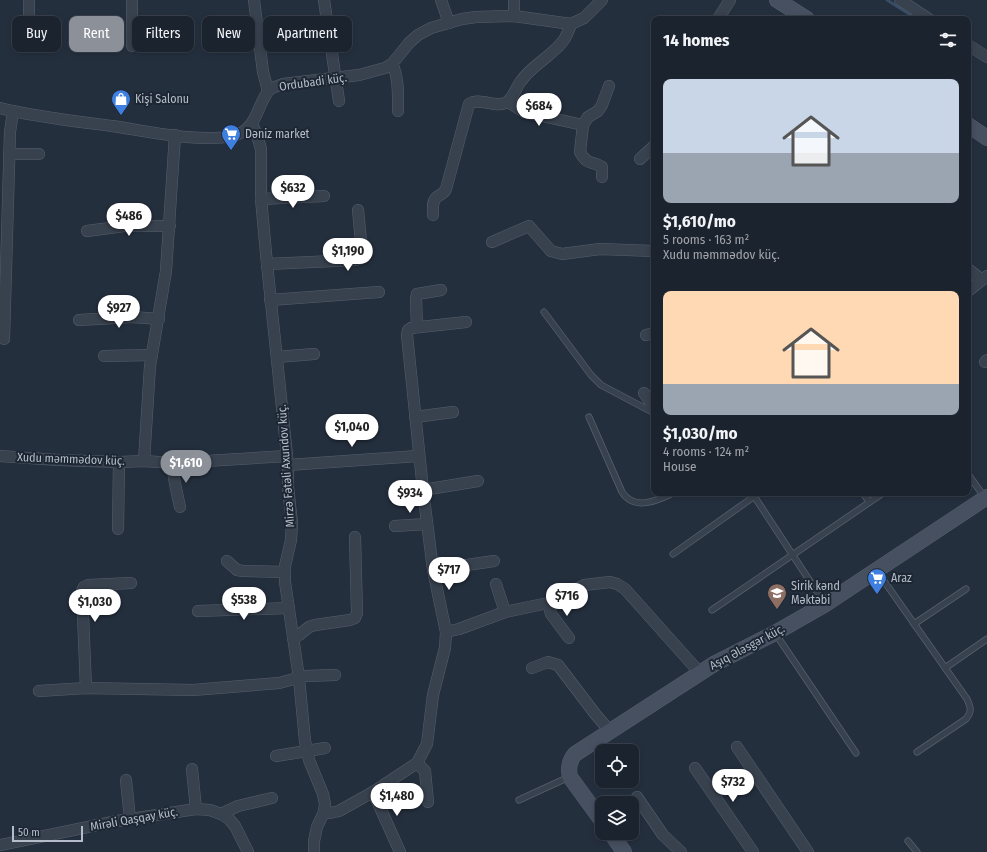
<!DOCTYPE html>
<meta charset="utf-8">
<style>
body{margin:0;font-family:"Fira Sans Condensed",sans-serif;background:#282f3a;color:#f1f3f6;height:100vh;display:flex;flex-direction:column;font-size:15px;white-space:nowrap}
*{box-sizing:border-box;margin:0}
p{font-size:13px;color:#a0a4aa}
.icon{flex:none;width:22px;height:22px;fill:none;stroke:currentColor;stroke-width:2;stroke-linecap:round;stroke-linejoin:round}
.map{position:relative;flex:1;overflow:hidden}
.panel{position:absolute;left:651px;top:16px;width:320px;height:480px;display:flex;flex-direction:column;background:#1b232e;border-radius:8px;box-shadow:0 2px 6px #0003,0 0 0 1px #39404a}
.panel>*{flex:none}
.banner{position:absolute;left:12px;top:16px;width:380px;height:36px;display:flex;gap:8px}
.fabs{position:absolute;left:595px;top:744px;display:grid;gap:8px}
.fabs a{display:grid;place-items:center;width:44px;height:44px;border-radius:8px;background:#1b232e;box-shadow:0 2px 6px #0003,0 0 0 1px #39404a;font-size:20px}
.scale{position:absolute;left:12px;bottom:10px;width:71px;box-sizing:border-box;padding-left:4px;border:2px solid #b4bcc9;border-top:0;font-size:11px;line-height:14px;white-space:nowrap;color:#b4bcc9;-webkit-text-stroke:3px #1d2633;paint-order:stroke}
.price{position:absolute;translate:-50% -34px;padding:0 9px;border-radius:14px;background:#fff;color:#222;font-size:13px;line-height:26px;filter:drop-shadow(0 1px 2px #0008)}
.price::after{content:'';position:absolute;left:50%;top:24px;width:12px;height:9px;margin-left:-6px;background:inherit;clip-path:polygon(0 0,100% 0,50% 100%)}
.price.active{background:#8c9099;color:#fff}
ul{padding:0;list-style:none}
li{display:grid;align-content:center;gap:8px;height:212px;padding:0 12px}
li span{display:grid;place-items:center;height:124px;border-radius:8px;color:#555}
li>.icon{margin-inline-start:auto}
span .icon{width:72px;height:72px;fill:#fffc;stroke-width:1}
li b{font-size:17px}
h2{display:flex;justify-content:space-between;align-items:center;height:48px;padding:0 12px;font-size:17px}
.pill{padding:0 14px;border-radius:8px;background:#1b232e;box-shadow:0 2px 6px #0003,0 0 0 1px #39404a;font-size:14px;line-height:36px}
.pill.active{background:#8c9099;color:#fff}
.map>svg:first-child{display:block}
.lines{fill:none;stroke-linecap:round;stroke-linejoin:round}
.stream{stroke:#394c67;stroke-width:3}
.lane-casing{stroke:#565f6c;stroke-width:7}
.street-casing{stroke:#565f6c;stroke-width:12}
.secondary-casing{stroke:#565f6c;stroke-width:16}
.lane{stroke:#38414e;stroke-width:5.5}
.street{stroke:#38414e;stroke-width:11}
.secondary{stroke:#465061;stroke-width:15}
.labels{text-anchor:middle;stroke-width:4;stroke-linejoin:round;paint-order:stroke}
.street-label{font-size:12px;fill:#b4bcc9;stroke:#1d2633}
.poi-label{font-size:12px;fill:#b4bcc9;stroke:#1d2633;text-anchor:start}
</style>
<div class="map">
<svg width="987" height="852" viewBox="0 0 987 852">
<rect width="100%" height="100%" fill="#242f3e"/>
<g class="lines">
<path class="stream" d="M887,0l30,19"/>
<defs>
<g id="lane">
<path d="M544,312l47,63 10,10 53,28"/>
<path d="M589,417l33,75c12,19 35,9 51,1"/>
<path d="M968,474l17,24"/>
<path d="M863,493l6,9"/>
<path d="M754,496l63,96 6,13"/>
<path d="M673,554l86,-61"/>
<path d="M877,571l90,128c4,9 5,12 -1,20l-49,33"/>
<path d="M712,610l171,-117"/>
<path d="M914,624l52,-35"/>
<path d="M775,633l81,120"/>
<path d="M945,668l42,-29"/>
<path d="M519,800l50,-23"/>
<path d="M908,841l9,11"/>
</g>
<g id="street">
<path d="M254,0l9,72 5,19"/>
<path d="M324,0l15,101"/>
<path d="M441,0l8,23"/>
<path d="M514,0v16"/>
<path d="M900,0l29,19"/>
<path d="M718,19l12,-19"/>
<path d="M29,44v-44"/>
<path d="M968,45l19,12"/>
<path d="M132,46v-46"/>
<path d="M392,64c7,13 6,32 6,47"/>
<path d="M508,102l16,10 59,13"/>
<path d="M0,108c36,9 74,13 112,18 34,5 91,18 124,9 18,-6 20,-22 28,-37 2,-3 3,-6 5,-8 4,-3 9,-4 14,-6l76,-9 26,-7 7,-4 17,-21 9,-8 13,-7 31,-9 14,-2 38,-1 57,8 13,-6 18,-18"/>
<path d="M252,124l5,11 4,14v50l6,65 21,201v22l4,36 -1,17 -6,26v16l14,96 6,63 4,19 14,34 2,10 -1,8 -7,15 -3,14v11"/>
<path d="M9,154h30"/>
<path d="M640,159l14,-13"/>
<path d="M602,177v-10c-9,-7 -14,0 -22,-15l3,-27 5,-8 10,-6 4,-6 7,-19"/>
<path d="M261,199l63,-3"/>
<path d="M433,215c0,-5 -1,-13 3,-17 4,-4 8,-4 10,-9l23,-85c11,-7 25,4 36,-1 8,-3 11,-16 16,-22 11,-16 31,-25 42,-40 4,-5 6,-11 8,-17"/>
<path d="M87,231l37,-5h46"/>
<path d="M492,242l37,-16 22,25 11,3 38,-5 54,2"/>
<path d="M267,264l89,-4 5,-2 1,-6 -4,-42"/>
<path d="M968,269l14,11"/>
<path d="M968,291l19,-15"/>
<path d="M270,300l109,-8"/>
<path d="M79,320l54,-3 26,2"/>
<path d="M417,327l-1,-29 1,-4 24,-4"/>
<path d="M646,335l8,-2"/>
<path d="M4,339l6,-207 3,-21"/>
<path d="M104,356l48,-1"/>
<path d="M277,357l37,-3"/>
<path d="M985,362l2,-2"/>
<path d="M644,393l10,15"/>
<path d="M415,417l38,-5"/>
<path d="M0,456l58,4 61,2 25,-1 28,2 115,-7"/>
<path d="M144,461l6,-95 16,-95 9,-136"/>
<path d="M172,463l3,21 5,23"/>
<path d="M288,465l130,-9"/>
<path d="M423,490l55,-9"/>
<path d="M395,526l32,-2"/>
<path d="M118,529l1,-67"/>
<path d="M227,561l10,9 6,1 42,1"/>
<path d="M433,570l61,-9"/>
<path d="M496,584l9,28"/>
<path d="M548,603l3,11 18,24"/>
<path d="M198,611l91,-3"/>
<path d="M446,632l13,-3 46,-17 43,-9 36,-18 26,-3 7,2 8,5 75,84"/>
<path d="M293,638l6,-3 10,-8 6,-2 35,-5 5,-2 2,-5 -2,-76"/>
<path d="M532,668l16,-6 10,3 38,50 14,16"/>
<path d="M86,688l-4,-97 2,-4 4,-2 43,-2"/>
<path d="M39,691l47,-3 107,2 86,-7 26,-7 30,-1"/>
<path d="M737,747l71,105"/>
<path d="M276,756l49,-8"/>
<path d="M417,763l8,8 3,31"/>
<path d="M695,768l58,84"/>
<path d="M192,769l4,40"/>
<path d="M126,780l4,39"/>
<path d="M373,792l27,60"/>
<path d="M637,797l26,38 18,17"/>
<path d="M324,812l6,1 9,-2 34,-19 44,-29 10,-19 6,-49 12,-47 1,-16 -13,-62 -10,-80 -16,-155 1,-5 3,-2 55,-6"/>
<path d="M221,814l17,-8 34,-8"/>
<path d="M0,845l117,-24 79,-12 14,1 11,4 8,5 6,7 13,26"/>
</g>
<g id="secondary">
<path d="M777,0l30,19"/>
<path d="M968,125l19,13"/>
<path d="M602,821l-32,-44c-2,-9 -1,-16 5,-23l139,-90 61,-31 49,-28 163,-108"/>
<path d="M611,833l13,19"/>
</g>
</defs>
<use href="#lane" class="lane-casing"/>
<use href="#street" class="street-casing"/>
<use href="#secondary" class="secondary-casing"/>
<use href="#lane" class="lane"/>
<use href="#street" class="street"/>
<use href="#secondary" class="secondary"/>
</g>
<defs>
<symbol id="shop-pin" viewBox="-11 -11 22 30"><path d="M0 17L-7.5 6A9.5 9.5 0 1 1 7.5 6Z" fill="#3f7fe0" stroke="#1d2633"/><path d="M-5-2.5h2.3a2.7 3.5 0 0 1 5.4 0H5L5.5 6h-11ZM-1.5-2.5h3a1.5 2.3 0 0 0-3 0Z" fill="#fff"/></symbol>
<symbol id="supermarket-pin" viewBox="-11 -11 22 30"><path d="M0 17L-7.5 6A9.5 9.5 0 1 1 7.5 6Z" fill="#3f7fe0" stroke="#1d2633"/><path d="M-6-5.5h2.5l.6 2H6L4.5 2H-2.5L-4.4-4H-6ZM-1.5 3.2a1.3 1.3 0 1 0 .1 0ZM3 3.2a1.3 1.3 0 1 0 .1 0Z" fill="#fff"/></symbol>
<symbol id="school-pin" viewBox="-11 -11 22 30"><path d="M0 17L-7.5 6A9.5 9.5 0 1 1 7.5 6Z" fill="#8d6e63" stroke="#1d2633"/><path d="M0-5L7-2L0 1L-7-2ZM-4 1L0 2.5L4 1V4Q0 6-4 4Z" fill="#fff"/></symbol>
</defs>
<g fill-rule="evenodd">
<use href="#shop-pin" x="110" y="88" width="22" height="30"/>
<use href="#supermarket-pin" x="220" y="123" width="22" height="30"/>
<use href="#supermarket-pin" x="866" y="567" width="22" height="30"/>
<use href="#school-pin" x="766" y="582" width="22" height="30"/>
</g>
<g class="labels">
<g class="street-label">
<text transform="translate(313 82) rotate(-8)" y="4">Ordubadi küç.</text>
<text transform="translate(71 459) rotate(2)" y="4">Xudu məmmədov küç.</text>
<text transform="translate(286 466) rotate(-94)" y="4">Mirzə Fətəli Axundov küç.</text>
<text transform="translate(747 647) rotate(-28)" y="4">Aşıq Ələsgər küç.</text>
<text transform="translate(134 819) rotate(-10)" y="4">Mirəli Qaşqay küç.</text>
</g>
<g class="poi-label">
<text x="135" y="103">Kişi Salonu</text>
<text x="245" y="138">Dəniz market</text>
<text x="891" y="582">Araz</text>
<text x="791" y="590">Sirik kənd<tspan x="791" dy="14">Məktəbi</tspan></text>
</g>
</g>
</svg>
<div class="fabs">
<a><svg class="icon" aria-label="locate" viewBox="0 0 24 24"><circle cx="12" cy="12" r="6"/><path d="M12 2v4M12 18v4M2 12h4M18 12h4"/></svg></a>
<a><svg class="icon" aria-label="layers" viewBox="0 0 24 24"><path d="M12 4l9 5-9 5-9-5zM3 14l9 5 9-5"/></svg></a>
</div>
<div class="scale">50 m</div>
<b class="price" style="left:539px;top:127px">$684</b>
<b class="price" style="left:293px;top:209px">$632</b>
<b class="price" style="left:129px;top:237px">$486</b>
<b class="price" style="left:348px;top:272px">$1,190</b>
<b class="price" style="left:119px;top:329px">$927</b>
<b class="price" style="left:352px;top:448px">$1,040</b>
<b class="price active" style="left:186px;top:484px">$1,610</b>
<b class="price" style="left:410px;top:514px">$934</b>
<b class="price" style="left:449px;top:591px">$717</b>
<b class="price" style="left:567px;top:617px">$716</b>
<b class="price" style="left:244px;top:621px">$538</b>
<b class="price" style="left:95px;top:623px">$1,030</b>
<b class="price" style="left:733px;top:803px">$732</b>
<b class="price" style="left:397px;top:817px">$1,480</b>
<div class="banner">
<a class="pill">Buy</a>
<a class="pill active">Rent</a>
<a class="pill">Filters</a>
<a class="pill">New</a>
<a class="pill">Apartment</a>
</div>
<section class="panel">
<h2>14 homes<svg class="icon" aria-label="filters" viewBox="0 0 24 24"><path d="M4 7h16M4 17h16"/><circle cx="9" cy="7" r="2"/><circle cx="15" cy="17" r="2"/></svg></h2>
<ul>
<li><span style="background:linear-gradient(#c9d6e8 60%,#9aa5b1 0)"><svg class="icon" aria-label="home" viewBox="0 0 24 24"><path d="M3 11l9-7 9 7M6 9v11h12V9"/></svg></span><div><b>$1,610/mo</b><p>5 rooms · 163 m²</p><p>Xudu məmmədov küç.</p></div></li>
<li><span style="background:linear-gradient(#ffd9b3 75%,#9aa5b1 0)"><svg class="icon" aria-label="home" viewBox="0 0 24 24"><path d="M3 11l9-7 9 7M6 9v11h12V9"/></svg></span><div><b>$1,030/mo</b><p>4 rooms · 124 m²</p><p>House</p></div></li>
</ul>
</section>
</div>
